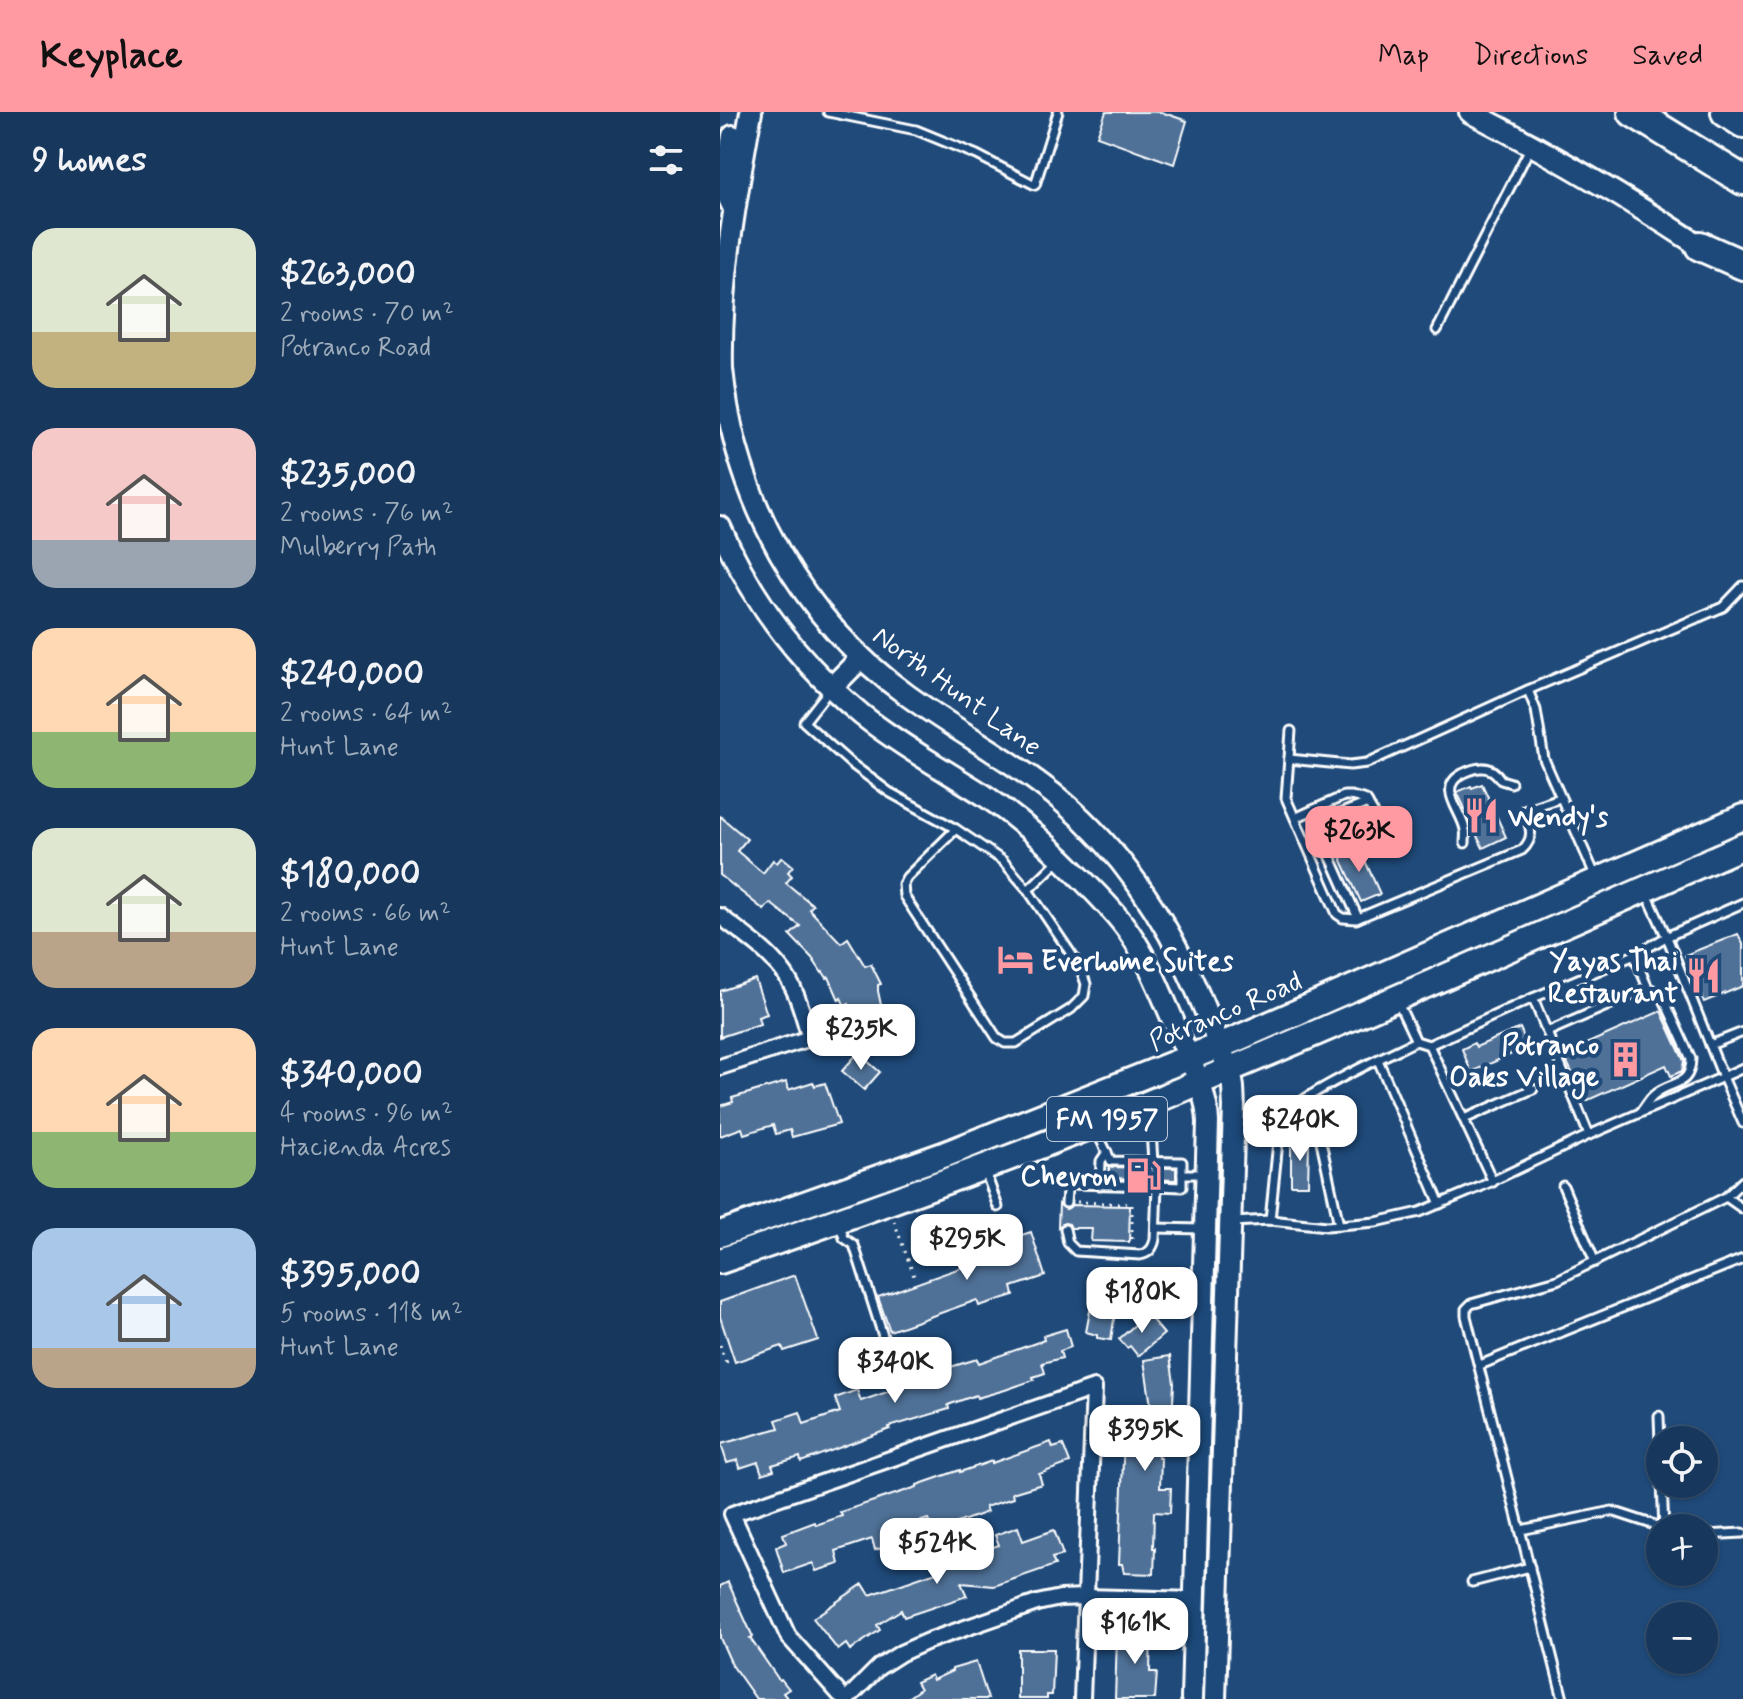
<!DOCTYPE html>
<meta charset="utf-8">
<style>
body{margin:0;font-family:Mynerve,sans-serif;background:#244365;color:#f1f3f6;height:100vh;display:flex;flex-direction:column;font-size:30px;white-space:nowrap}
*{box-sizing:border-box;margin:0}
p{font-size:26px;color:#9eacbb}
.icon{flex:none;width:44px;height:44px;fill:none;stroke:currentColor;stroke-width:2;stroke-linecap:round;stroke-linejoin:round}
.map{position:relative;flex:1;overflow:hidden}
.side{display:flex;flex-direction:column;background:#17385c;width:720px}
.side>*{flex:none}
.buttons{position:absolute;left:926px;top:1314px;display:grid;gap:16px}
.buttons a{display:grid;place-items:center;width:72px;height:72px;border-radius:50%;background:#17385c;box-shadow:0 2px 6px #0004,0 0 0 2px #365272;font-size:40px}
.price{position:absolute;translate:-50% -68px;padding:0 18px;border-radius:16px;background:#fff;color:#222;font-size:26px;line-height:52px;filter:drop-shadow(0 2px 4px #0008)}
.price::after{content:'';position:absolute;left:50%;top:48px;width:24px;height:18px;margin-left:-12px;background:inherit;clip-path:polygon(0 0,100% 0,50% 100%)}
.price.on{background:#ff9aa2;color:#111}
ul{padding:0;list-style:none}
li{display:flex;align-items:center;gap:24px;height:200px;padding:0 32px}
li span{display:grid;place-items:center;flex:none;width:224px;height:160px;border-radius:24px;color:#555}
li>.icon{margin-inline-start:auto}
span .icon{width:96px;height:96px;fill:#fffc;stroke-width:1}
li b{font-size:34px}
h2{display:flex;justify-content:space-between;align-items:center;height:96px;padding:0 32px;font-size:34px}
header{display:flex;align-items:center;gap:48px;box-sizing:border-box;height:112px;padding:0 40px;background:#ff9aa2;color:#111}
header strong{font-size:38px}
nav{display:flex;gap:44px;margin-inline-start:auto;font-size:28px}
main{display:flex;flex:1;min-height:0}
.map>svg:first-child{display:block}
.building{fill:#507197;stroke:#fff;stroke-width:2}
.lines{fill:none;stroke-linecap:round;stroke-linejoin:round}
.service-casing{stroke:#fff;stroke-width:13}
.minor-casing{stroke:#fff;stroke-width:20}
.secondary-casing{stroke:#fff;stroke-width:26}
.primary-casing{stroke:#fff;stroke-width:30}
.motorway-casing{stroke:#fff;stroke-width:34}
.path{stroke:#fff;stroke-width:3;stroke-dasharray:2 6;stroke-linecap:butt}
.service{stroke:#1f4a7a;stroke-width:7}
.minor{stroke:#1f4a7a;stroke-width:14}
.secondary{stroke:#1f4a7a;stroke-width:20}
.primary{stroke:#1f4a7a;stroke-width:24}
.motorway{stroke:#1f4a7a;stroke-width:28}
.labels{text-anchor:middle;stroke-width:8;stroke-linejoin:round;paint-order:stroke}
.shield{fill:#1f4a7a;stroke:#bcc9d7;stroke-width:2}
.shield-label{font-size:26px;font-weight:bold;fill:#fff}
.street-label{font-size:28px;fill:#fff;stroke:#1f4a7a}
.poi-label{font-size:28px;font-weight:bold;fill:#fff;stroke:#1f4a7a;text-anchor:end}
</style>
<header>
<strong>Keyplace</strong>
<nav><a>Map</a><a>Directions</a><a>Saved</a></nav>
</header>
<main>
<section class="side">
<h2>9 homes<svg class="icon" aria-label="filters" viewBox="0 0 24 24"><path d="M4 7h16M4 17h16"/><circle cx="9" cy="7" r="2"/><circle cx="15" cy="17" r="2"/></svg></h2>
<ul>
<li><span style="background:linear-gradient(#dfe7d0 65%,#c2b280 0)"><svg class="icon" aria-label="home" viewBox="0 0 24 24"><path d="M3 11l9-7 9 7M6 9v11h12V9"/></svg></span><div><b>$263,000</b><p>2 rooms · 70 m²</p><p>Potranco Road</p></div></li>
<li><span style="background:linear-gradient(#f6c9c9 70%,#9aa5b1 0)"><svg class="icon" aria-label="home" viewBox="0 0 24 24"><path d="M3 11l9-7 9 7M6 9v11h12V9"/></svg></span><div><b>$235,000</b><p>2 rooms · 76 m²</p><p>Mulberry Path</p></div></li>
<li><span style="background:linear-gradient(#ffd9b3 65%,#8fb573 0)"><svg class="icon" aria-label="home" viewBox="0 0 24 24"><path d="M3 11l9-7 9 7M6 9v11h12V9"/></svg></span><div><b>$240,000</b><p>2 rooms · 64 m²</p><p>Hunt Lane</p></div></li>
<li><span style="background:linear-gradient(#dfe7d0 65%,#b9a48a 0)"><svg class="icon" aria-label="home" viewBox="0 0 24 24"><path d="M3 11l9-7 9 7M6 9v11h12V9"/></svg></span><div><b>$180,000</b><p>2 rooms · 66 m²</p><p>Hunt Lane</p></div></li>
<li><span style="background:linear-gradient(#ffd9b3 65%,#8fb573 0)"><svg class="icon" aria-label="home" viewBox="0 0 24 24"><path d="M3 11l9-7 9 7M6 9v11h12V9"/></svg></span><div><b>$340,000</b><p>4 rooms · 96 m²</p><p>Hacienda Acres</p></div></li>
<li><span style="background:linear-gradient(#a9c7e8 75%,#b9a48a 0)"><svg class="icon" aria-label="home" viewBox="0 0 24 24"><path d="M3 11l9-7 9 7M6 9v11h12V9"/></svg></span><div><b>$395,000</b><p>5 rooms · 118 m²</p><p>Hunt Lane</p></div></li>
</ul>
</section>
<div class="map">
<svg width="1023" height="1587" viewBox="0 0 1023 1587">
<rect width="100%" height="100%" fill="#1f4a7a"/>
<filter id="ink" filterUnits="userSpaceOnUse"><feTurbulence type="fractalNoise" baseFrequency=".0125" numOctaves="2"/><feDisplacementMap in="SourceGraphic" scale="16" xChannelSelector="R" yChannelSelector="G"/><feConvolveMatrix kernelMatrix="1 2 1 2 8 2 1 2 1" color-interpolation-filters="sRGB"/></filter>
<g filter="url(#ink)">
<g class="building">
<path d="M386,0h55l26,9 -13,43 -77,-28z"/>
<path d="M762,672l24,53 -23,11 -7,-14 -2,1 -2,-4 -5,-15 1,-1 -11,-23 14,-6 1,2z"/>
<path d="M0,704l27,23 -10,12 26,22 10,-13 4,3 5,-6 11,9 -5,6 4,4 -6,7 27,22 -4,4 32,34 7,-5 17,28 6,-2 10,20 -3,1v6l6,28 -2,10 -26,6 -7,-31 -4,2 -4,-8 -2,2 -10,-23 -2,1 -4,-6 -1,1 -10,-15 -22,-23 10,-9 -30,-23 -6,7 -44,-35z"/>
<path d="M638,733l22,49 -19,8 -22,-48z"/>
<path d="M1018,822l5,10v42l-39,16 -19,-47z"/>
<path d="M35,867l12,35 -9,3 2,7 -40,13v-46z"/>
<path d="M941,899l23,50 -2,10 -11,5 -5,-11 -80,36 -23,-47z"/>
<path d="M800,916l8,19 -57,25 -9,-23 12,-6 2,4z"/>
<path d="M138,941l22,19 -16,18 -22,-19z"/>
<path d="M66,970l2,8 25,-8 2,4 10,-3 14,41 -47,13 -2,-7 -14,4 -3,-9 -29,9 -2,-6 -22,8v-30l13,-4 -1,-4z"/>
<path d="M571,1030h18l-1,43h-17z"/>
<path d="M389,1055l67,1v12l-67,-2z"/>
<path d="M339,1092l7,5 6,-4 58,1 -1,36 -38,-1 1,-13h-21l-2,-4 -5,-1 -6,4z"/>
<path d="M311,1120l14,44 -33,11 2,8 -35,11 -2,-6 -87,31 -12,-34 88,-31 -4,-12z"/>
<path d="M75,1163l23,65 -34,11 -2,-5 -47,16 -15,-45v-15z"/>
<path d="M374,1178l24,3 -7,47 -14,-2v-3l-11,-3z"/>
<path d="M427,1202l17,20 -26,22 -8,-10 -3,2 -8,-9z"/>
<path d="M346,1217l5,18 -11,4 2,7 -20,5 3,10 -12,4 1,3 -29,10 -28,8 -1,-3 -28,10 1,4 -60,18 1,2 -89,33 -1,-5 -28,8 2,5 -12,4 -4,-12 -18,6 -2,-8 -11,3 -6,-19 58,-16 -3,-8 24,-8 4,12 36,-12 -5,-14 22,-8 4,11 35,-12 -4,-12 29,-10 23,-8 3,9 30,-9 2,4 65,-23 -1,-4z"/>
<path d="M450,1244l4,27 -2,38h-13l-1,37h3l-1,30h11l-1,25 -16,-1 -1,36h2l-1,26 -30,-1 -2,-9h-3l5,-129 9,1v-9h10l1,-22 7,1 -7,-46z"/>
<path d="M331,1330l2,6 10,-3 7,18 -31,11 3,10 -30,9 1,5 -28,9 2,5 -54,20 -5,-13 -34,11 5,13 -24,7 -3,-11 -36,12 3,13 -23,7 -3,-8 -29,10 -8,-26 10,-4 -3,-9 32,-12 1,3 26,-9 -2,-4 77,-25v-2l43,-15v2l32,-11v2z"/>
<path d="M298,1415l5,14 31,-11 9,25 -11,3 3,7 -61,21 -33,-3 6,13 -63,21 -3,-7 -24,15 3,5 -30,20 -4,-6 -8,6 -25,-32 50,-34 7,11 72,-25 -5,-13 22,-8 3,9 37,-13 -4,-10z"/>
<path d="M8,1470l25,55 -3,1 29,42 2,-1 8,10 -6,4 5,6h-32l-24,-34 -12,-27v-52z"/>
<path d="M405,1515l26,1 -1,44h7l-2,27h-40l2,-63h8z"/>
<path d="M298,1537h36l-2,46h-5v4h-29z"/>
<path d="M256,1550l12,37h-82l14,-10 -4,-7 15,-7 2,5 19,-9v-2z"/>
</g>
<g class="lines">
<defs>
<g id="service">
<path d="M108,0l88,18 61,25 58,30 23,-73"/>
<path d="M717,218l94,-184"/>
<path d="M110,577l-26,33 45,40 40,30 67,37 47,32 25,29 52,77 6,17 -2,12 -13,13 -55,34h-11l-8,-5 -93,-142 -1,-12 4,-7 49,-48"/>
<path d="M808,578l8,20 8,49 51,116"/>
<path d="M571,619l-5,67 51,116 6,4 13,1 166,-69c14,-13 8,-24 2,-40l36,-12"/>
<path d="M569,647l61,6 17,-2 161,-73 195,-83 20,-21"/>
<path d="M575,706l49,-22h7l15,4 8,14"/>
<path d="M745,731c0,-4 1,-9 0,-13 -3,-19 -29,-42 -3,-56 6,-3 12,-6 19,-6 9,-1 15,4 20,12l10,3"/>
<path d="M308,778l30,-29"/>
<path d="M927,782l22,48 54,135 20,-9"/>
<path d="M638,806l-35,-78c-2,-25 26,-29 45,-37"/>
<path d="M678,891l18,38 13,4 64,137"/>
<path d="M827,920l101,-44 -14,-33"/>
<path d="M709,933l104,-47"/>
<path d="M990,933l33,-13"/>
<path d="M658,948l62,144"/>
<path d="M591,983l28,130"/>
<path d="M423,998l8,21 2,31"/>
<path d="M922,998c4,-5 8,-13 13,-16 17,-14 35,-6 36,-35l-30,-66 -13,-5"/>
<path d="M744,1007l69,-30"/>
<path d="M376,1018l15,31 71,1v12"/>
<path d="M869,1023l134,-58 20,46"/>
<path d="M265,1059l13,36"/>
<path d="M380,1073l1,-24 6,-9"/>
<path d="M437,1074l25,1v-13h21"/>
<path d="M843,1074l32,76"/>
<path d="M1006,1085l17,-16"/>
<path d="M550,1108l10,-98c8,-23 110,-68 136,-81"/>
<path d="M513,1110l37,-2 57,6 49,-4 44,-10 60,-25 109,-52 -56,-137 104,-44 29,-17 77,-34"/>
<path d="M120,1112l4,14 10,7 29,91"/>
<path d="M436,1116l46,1"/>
<path d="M345,1117l3,14 8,8 64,4c9,-2 13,-6 15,-16l2,-53 -86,-2 -4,7 -1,12"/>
<path d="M760,1253l263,-106"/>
<path d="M939,1304l1,27"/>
<path d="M801,1418l91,-19 52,17 -2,-44"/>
<path d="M984,1423l39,-2"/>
<path d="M752,1470l58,-15"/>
<path d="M843,1587l-97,-383v-7l5,-5 86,-24 169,-83 17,12"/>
</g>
<g id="minor">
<path d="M0,804c20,16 45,32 61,53 16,19 22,46 29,69l-90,29"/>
<path d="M124,1587l-56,-63 -56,-122 362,-126 -12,311"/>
<path d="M127,1587l32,-32 22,-14 27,-12 109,-38 23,-5 25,-1 111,3"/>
</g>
<g id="secondary">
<path d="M31,0c-15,84 -31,171 -29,257 13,130 79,250 185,326 51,37 107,66 155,106 60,51 104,118 135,190 9,21 17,41 25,62 4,9 9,19 10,28 2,8 1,17 2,25l-19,593"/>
<path d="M750,0c83,43 164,90 242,142"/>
<path d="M13,24l-9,52 10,21"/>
<path d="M0,415c32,73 80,137 142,188 38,30 81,54 122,80 35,24 67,52 97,83 17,17 34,34 48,54 20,29 32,61 46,93 12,31 32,64 33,97l-16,577"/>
<path d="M112,575l29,-29"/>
</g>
<g id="primary">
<path d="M0,1122l226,-80 290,-115 507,-222"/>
<path d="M0,1149c141,-48 281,-98 419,-154 203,-83 403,-173 604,-261"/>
</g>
<g id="motorway">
<path d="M913,0l110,68"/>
<path d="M1006,0l17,11"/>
<path d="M980,134l43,19"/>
</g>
</defs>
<use href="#service" class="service-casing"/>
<use href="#minor" class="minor-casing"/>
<use href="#secondary" class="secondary-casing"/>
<use href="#primary" class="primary-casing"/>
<use href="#motorway" class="motorway-casing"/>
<g class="path">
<path d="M357,1090l55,2v41"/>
<path d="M174,1109l21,58"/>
<path d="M0,1233l7,21"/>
<path d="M6,1250l8,-3"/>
</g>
<use href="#service" class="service"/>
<use href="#minor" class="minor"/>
<use href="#secondary" class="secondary"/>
<use href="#primary" class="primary"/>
<use href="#motorway" class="motorway"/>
</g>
</g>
<defs>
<symbol id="restaurant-bare" viewBox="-9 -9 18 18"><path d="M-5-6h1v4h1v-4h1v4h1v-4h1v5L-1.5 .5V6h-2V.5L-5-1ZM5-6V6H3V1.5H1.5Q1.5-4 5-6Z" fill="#ff9aa2" stroke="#1f4a7a" stroke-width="2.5" paint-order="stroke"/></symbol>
<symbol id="hotel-bare" viewBox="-9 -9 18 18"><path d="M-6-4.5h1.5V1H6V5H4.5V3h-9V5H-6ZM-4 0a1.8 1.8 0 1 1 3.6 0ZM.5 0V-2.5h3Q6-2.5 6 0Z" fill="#ff9aa2" stroke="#1f4a7a" stroke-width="2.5" paint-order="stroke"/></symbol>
<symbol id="building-bare" viewBox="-9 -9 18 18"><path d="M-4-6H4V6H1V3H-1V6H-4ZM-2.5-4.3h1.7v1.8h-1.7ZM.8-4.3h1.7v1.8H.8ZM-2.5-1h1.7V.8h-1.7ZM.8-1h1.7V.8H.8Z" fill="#ff9aa2" stroke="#1f4a7a" stroke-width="2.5" paint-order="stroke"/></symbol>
<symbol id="fuel-bare" viewBox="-9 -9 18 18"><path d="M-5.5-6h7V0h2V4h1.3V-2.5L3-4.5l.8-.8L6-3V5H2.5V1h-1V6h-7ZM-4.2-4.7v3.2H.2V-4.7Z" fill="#ff9aa2" stroke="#1f4a7a" stroke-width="2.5" paint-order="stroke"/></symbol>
</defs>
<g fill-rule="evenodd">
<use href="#restaurant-bare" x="736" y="678" width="51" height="51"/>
<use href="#hotel-bare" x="270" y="822" width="51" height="51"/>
<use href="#restaurant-bare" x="958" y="838" width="51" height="51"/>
<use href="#building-bare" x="880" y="922" width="51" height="51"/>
<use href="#fuel-bare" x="398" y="1038" width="51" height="51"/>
</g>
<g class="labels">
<rect class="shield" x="327" y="985" width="120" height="44" rx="6"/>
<g class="shield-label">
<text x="387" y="1016">FM 1957</text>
</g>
<g class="street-label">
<text transform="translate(238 578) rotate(36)" y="10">North Hunt Lane</text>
<text transform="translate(505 898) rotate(-23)" y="10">Potranco Road</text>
</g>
<g class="poi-label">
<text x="788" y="714" text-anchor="start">Wendy's</text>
<text x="321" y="858" text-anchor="start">Everhome Suites</text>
<text x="958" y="858">Yayas Thai<tspan x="958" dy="32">Restaurant</tspan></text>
<text x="879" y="942">Potranco<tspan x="879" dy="32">Oaks Village</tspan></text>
<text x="397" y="1073">Chevron</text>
</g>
</g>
</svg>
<div class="buttons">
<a><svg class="icon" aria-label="locate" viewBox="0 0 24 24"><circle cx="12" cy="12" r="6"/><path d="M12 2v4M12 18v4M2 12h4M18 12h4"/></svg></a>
<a>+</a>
<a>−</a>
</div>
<b class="price on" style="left:639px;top:762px">$263K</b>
<b class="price" style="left:141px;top:960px">$235K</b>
<b class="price" style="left:580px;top:1051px">$240K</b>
<b class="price" style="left:247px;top:1170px">$295K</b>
<b class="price" style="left:422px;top:1223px">$180K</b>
<b class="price" style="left:175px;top:1293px">$340K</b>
<b class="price" style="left:425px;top:1361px">$395K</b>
<b class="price" style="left:217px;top:1474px">$524K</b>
<b class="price" style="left:415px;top:1554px">$161K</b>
</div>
</main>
